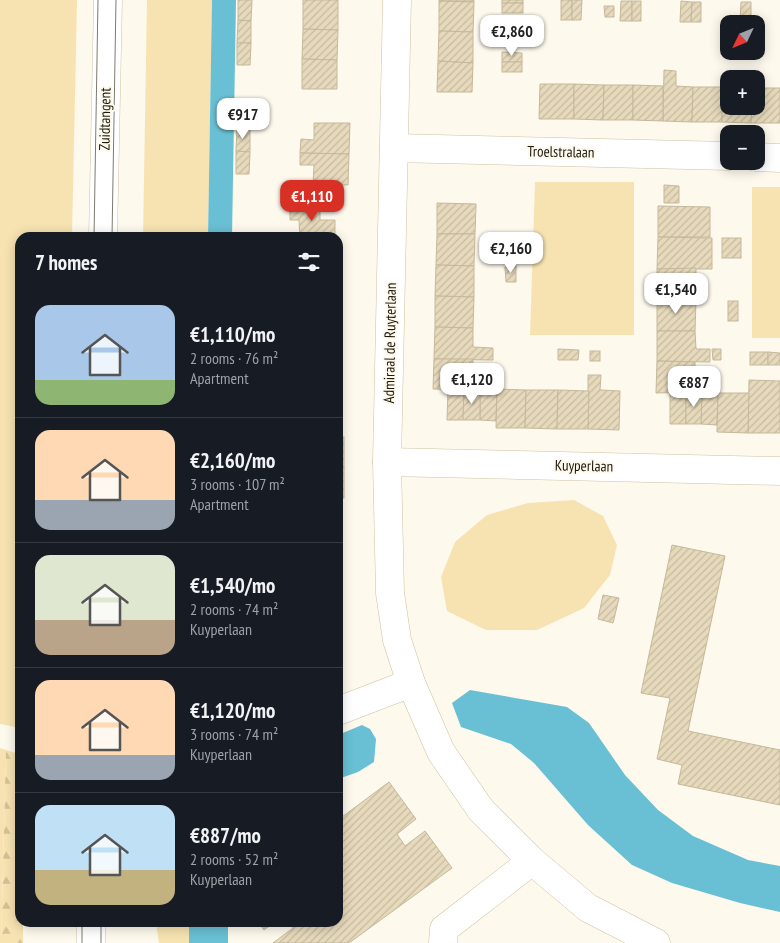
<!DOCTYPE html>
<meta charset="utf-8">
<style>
body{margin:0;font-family:"PT Sans Narrow",sans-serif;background:#242831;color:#f1f3f6;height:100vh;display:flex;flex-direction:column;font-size:19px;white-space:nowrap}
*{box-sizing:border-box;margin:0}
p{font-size:16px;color:#9ea1a6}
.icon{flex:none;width:28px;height:28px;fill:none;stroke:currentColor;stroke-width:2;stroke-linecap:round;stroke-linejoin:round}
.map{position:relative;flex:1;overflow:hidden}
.drawer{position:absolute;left:15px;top:232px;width:328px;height:695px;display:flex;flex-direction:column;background:#171b24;border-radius:15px;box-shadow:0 2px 12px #0003}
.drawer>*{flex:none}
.needle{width:32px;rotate:227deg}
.tools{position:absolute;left:720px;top:15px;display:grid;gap:10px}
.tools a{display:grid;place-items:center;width:45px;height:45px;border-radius:10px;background:#171b24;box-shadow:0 2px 12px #0003;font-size:25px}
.price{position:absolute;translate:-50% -42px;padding:0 11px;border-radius:10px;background:#fff;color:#222;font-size:16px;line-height:32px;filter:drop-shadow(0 1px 2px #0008)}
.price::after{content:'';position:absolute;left:50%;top:30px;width:15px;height:11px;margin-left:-8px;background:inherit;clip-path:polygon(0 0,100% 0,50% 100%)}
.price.selected{background:#d93025;color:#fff}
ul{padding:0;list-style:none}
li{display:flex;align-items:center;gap:15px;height:125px;padding:0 20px}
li+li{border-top:1px solid #363941}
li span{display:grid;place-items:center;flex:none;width:140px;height:100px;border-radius:15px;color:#555}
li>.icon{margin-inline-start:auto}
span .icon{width:60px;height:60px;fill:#fffc;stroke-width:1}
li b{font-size:21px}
h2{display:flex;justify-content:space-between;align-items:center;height:60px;padding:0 20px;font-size:21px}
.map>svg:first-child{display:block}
.green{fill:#f7e3b1}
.forest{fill:url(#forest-firs)}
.water{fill:#69c0d4}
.building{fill:url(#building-hatch);stroke:#c5b89b}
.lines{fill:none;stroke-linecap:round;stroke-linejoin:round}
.minor-casing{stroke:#cec2a4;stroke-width:29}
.minor{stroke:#fff;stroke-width:28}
.tram{stroke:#7f7a6f;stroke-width:1}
.labels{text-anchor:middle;stroke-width:4;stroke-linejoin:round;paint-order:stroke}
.street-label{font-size:15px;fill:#1e190e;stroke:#fef9ed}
</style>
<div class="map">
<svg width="780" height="943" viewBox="0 0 780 943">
<defs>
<pattern id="forest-firs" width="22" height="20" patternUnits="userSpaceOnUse" patternTransform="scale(1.25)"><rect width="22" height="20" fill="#f7e3b1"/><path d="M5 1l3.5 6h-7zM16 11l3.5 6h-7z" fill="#d3c297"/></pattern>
<pattern id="building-hatch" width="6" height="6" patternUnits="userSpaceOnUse" patternTransform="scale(1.25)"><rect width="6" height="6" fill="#e7dabc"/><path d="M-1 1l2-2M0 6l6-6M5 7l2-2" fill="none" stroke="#c6baa0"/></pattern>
</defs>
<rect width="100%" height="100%" fill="#fef9ed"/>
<g class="green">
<path d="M0,0h77l-5,237 -52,1v490l-20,-4z"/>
<path d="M147,0h65l-4,237h-65z"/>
<path d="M535,182h99v153h-104z"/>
<rect x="752" y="187" width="28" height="151"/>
<path d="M574,500l29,16 14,29 -7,30 -26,33 -47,22h-51l-39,-19 -6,-34 14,-35 32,-27 41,-12z"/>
<path d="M0,748l6,2 -5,193h-1z"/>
<path d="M156,923h33v20h-30z"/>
</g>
<path class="forest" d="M6,750l10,3 4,169 3,1v20h-22z"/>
<g class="water">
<path d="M212,0h24l-4,237h-24z"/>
<path d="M470,690l97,17 22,16 36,52 33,35 35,26 55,24 32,6v46l-40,-9 -68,-20 -40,-18 -44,-40 -54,-62 -23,-19 -50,-17 -9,-24z"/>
<path d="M362,725l8,4 6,10 -2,23 -16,10 -20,7v-44z"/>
<rect x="189" y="923" width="39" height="20"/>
</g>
<g class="building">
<path d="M238,0h14l-1,21 -13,-1z"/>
<path d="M303,0h35v30l-35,-1z"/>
<path d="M439,0h35v2l-35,-1z"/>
<rect x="502" y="0" width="21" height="3"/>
<rect x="561" y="0" width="11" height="20"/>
<path d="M572,0h10l-1,20h-9z"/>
<path d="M439,1l35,1 -1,30 -34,-1z"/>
<path d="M621,1h11v20h-12z"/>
<rect x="632" y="1" width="9" height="20"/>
<path d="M681,1l11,1 -1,20h-11z"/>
<path d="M692,2h9v20h-10z"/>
<path d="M741,2h10v20l-11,1z"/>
<rect x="502" y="3" width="21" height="10"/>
<path d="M604,6h10v11h-9z"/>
<path d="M238,20l13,1v22h-14z"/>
<path d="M303,29l35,1 -1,30 -35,-1z"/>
<path d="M439,31l34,1v31l-35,-2z"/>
<path d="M237,43h14l-1,22h-13z"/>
<path d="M502,52l20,1v9h-20z"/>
<path d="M302,59l35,1v29h-35z"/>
<path d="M438,61l35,2 -1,29h-35z"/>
<rect x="502" y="62" width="20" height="10"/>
<path d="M664,70l12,1v15l17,1 -1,35 -29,-1z"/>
<path d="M540,84h34v35h-35z"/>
<path d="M574,84l30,1 -1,35 -29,-1z"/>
<path d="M604,85h29v35h-30z"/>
<path d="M633,85l30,1v35l-30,-1z"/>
<path d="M693,87h29v35h-30z"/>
<path d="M722,87h7v19h23l-1,17 -29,-1z"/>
<path d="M756,88h24v35h-29l1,-17h4z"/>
<path d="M314,123h36l-1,31 -49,-1 1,-14 13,1z"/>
<path d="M237,129h13v23l-14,-1z"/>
<path d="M236,151l14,1 -1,22h-13z"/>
<path d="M300,153l49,1 -1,31 -35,-1 1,-19h-14z"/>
<path d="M664,185l15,1v17h-15z"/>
<path d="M437,203l39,1 -1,30h-38z"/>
<path d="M290,204l30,1v15h15v18h-35l-1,-18h-9z"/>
<path d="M658,206l52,1v30h-52z"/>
<path d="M437,234h38l-1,32 -38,-1z"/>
<path d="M658,237l54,1v31h-55z"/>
<rect x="722" y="238" width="19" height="20"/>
<path d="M506,246l10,1v20l-10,-1z"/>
<path d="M436,265l38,1v31l-39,-1z"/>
<path d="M505,267h11v15h-10z"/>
<path d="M696,268v32h-39v-31z"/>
<path d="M435,296l39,1 -1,31 -38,-1z"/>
<path d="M657,300h39l-1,31h-38z"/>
<rect x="728" y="301" width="10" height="20"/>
<path d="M435,327l38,1v19l20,1v12l-59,-1z"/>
<path d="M657,331h38l1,18h14v13l-53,-1z"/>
<path d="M558,349l21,1 -1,10h-20z"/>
<path d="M712,349h9v11h-8z"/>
<rect x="590" y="351" width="10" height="10"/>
<rect x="750" y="352" width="18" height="13"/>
<path d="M768,352l12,1v12h-12z"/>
<path d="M434,359h39l-1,31 -39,-1z"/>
<path d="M657,361l38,1v30l-39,1z"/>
<rect x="497" y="371" width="5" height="18"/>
<path d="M588,375h13l-1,15 20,1 -1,39 -31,-1z"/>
<path d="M749,380l31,1v52h-32z"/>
<path d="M702,387h16l-1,38 -16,-1z"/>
<path d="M448,389l16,1 -1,30h-16z"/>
<path d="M480,389h17l-1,32 -16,-1z"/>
<path d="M480,389v31h-17l1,-30z"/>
<path d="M497,389l29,1 -1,38h-29z"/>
<path d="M526,390h32l-1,39 -32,-1z"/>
<path d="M558,390l31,1 -1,38h-31z"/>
<path d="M686,392v32h-16v-31z"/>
<path d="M686,392l16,1 -1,31h-15z"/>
<path d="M718,393h31l-1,40 -31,-1z"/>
<rect x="338" y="437" width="6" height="31"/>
<rect x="338" y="468" width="6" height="30"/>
<path d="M672,545l53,11 -37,175 92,19v55l-102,-21 4,-19 -25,-6 13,-61 -29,-5z"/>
<path d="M603,595l16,3 -6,25 -15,-4z"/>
<path d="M389,782l27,37 -19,15 8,12 20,-15 27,37 -103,75h-76l20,-15 -4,-6h49v-102z"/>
<path d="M258,922h17l-11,8z"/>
</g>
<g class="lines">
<defs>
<g id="minor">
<path d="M397,0l-10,462 3,131 7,47 14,43 30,69 40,58 51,51 56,47 68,35"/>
<path d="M394,148l335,8"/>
<path d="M756,157l24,1"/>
<path d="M103,238l5,-238"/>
<path d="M387,462l393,9"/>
<path d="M338,711l73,-28"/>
<path d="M91,943v-21"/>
<path d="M443,943l1,-14 88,-68"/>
</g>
</defs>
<use href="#minor" class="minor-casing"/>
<use href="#minor" class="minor"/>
<g class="tram">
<path d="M94,238l4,-238"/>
<path d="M112,238l4,-238"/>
<path d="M82,943v-21"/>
<path d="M101,943v-21"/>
</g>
</g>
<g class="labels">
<g class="street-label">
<text transform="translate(105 119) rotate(-89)" y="5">Zuidtangent</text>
<text transform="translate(561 152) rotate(1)" y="5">Troelstralaan</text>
<text transform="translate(390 343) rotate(-89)" y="5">Admiraal de Ruyterlaan</text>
<text transform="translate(584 466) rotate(1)" y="5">Kuyperlaan</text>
</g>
</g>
</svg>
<div class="tools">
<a><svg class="needle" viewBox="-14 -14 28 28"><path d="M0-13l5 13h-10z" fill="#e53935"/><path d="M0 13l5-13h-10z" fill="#9ea1a6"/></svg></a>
<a>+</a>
<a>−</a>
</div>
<b class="price" style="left:512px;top:57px">€2,860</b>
<b class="price" style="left:243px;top:140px">€917</b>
<b class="price selected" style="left:312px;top:222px">€1,110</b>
<b class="price" style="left:511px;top:274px">€2,160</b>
<b class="price" style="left:676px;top:315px">€1,540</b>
<b class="price" style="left:472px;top:405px">€1,120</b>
<b class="price" style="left:694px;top:408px">€887</b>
<section class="drawer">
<h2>7 homes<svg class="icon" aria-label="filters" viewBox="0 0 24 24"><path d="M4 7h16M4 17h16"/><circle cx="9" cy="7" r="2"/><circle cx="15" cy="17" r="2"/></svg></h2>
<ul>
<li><span style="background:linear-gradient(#a9c7e8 75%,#8fb573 0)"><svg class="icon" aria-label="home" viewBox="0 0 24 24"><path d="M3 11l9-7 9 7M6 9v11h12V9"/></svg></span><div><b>€1,110/mo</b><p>2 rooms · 76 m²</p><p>Apartment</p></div></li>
<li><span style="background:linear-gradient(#ffd9b3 70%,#9aa5b1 0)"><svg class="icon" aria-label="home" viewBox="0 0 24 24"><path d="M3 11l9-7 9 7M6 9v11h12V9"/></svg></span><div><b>€2,160/mo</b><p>3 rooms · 107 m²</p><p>Apartment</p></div></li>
<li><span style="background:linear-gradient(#dfe7d0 65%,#b9a48a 0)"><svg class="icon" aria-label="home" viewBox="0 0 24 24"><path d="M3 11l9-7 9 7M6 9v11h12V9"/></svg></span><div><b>€1,540/mo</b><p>2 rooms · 74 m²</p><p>Kuyperlaan</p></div></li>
<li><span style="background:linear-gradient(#ffd9b3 75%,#9aa5b1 0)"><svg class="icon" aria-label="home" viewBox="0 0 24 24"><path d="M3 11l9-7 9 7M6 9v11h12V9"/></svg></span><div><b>€1,120/mo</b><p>3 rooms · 74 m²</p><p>Kuyperlaan</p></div></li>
<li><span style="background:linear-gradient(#bfe0f5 65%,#c2b280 0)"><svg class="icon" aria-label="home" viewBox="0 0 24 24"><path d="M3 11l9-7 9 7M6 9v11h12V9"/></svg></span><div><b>€887/mo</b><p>2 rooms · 52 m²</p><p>Kuyperlaan</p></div></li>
</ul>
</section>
</div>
